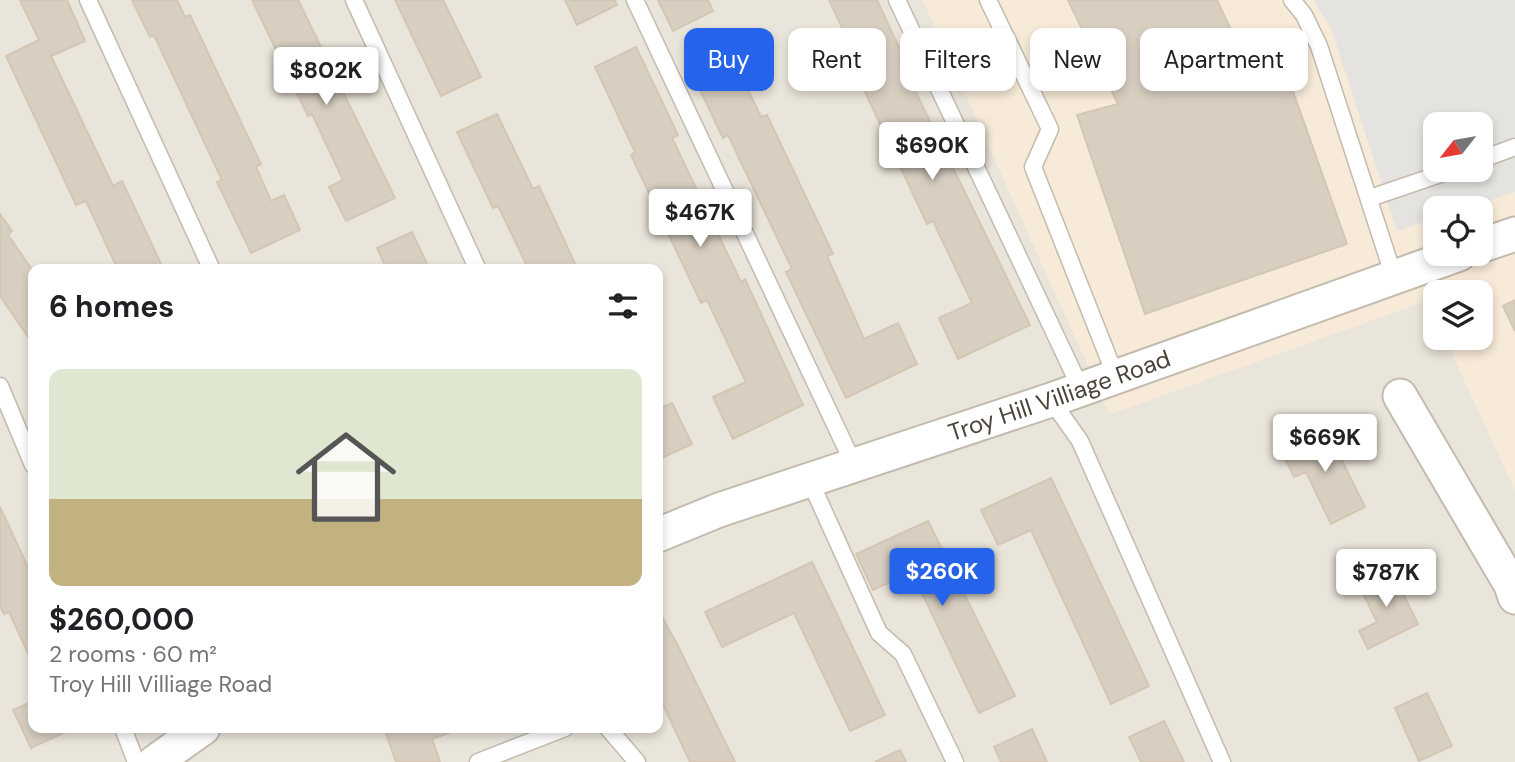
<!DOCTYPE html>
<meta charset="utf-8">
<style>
body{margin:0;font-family:"DM Sans",sans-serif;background:#f6f6f6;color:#202124;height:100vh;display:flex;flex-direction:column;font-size:26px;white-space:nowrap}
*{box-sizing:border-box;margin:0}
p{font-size:23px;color:#757577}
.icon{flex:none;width:38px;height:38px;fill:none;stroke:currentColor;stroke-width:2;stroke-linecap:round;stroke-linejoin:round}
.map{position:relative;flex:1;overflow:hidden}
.drawer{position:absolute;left:28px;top:264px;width:635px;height:469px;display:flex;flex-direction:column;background:#fff;border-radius:14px;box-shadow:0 4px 10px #0003}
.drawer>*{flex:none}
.top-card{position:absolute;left:684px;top:28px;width:665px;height:63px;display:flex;gap:14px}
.needle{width:46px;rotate:239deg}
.fabs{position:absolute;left:1423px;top:112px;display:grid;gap:14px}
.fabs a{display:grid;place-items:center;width:70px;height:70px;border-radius:14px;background:#fff;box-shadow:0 4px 10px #0003;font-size:35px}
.price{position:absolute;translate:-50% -60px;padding:0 16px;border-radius:7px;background:#fff;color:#222;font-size:23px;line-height:46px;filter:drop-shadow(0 2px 4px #0008)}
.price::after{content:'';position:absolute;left:50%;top:42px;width:21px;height:16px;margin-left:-10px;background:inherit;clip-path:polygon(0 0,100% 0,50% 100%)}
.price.active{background:#2563eb;color:#fff}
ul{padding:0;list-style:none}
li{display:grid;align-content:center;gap:14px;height:371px;padding:0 21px}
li+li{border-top:2px solid #e0e0e0}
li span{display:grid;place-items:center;height:217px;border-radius:14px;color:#555}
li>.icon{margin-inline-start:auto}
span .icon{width:126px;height:126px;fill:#fffc;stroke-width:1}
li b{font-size:30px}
h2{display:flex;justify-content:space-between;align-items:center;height:84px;padding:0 21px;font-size:30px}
.tag{padding:0 24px;border-radius:14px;background:#fff;box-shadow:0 4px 10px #0003;font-size:24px;line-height:63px}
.tag.active{background:#2563eb;color:#fff}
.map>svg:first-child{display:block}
.residential{fill:#eae5da;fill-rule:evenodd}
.commercial{fill:#f7ead8;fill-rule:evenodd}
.parking{fill:#e5e3e0;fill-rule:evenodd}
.building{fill:#d8cfc1;stroke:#d3c7b4;stroke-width:2}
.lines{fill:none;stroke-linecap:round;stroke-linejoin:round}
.lane-casing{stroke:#c2bbae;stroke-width:19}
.street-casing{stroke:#c2bbae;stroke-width:37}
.lane{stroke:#fff;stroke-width:16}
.street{stroke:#fff;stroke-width:33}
.labels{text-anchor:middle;stroke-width:5;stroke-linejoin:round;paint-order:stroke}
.street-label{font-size:24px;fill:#4b4439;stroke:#fff}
</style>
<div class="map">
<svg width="1515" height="762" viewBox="0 0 1515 762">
<rect width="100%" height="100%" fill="#f6f3ec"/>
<path class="residential" d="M0,0h923l187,414 318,-114 7,15v23h10l70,152v272h-1515zM33,270h625v458h-625z"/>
<path class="commercial" d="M923,0h592v490l-70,-152h35v-46h-45v23l-7,-15 -318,114zM1435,124h45v46h-45zM1435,208h45v46h-45z"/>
<path class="parking" d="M1313,0h202v192l-50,16h-30v10l-38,13 -66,-203zM1435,124h45v46h-45z"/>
<g class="building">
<path d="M20,0h47l18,41 -34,15 62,130 9,-5 42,89h-46l-32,-69 -10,4 -70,-149 33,-16z"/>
<path d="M132,0h45l8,17 5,-2 71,149 -5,3 15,34 13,-6 16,35 -49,23 -34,-71 5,-2 -68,-145 -4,2z"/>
<path d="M252,0h46l97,198 -49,23 -17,-34 14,-7 -31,-66 -4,2z"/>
<path d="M395,0h48l38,77 -40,19z"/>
<path d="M565,0h50l2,5 -40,20z"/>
<path d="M658,0h50l5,11 -40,20z"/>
<path d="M829,0h48l26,56 -4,2 131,267 -72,34 -19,-41 33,-15 -39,-82 -6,3 -70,-149 6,-3z"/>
<path d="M1068,0h149l28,60 33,-11 69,195 -202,70 -68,-199 41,-11z"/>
<path d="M636,47l42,88 -6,3 69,144 4,-3 58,126 -70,34 -20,-42 33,-15 -39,-82 -6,3 -70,-148 4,-3 -40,-85z"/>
<path d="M728,48l33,69 6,-2 66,139 -6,2 37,83 34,-16 19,41 -71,34 -60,-126 6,-3 -64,-134 -5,3 -34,-71z"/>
<path d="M497,114l36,75 6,-3 39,84h-49l-31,-64 -5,2 -36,-76z"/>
<path d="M0,214l12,17 -4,4 25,36v73l-33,-48z"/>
<path d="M412,232l18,38h-43l-10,-22z"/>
<path d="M1515,300v31l-12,-25z"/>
<path d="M672,403l20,41 -34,16v-51z"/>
<path d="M1326,428l39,79 -34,17 -25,-52 -12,5 -13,-27z"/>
<path d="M1051,478l98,208 -38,18 -80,-174 -33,15 -17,-35z"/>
<path d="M0,507l33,71v86l-24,-52 -5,2 -4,-8z"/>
<path d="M928,521l87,175 -36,17 -67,-141 -39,18 -17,-36z"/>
<path d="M812,562l73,153 -35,16 -56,-118 -72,34 -17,-35z"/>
<path d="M1391,569l27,55 -50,25 -9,-18 18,-9 -18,-37z"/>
<path d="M661,615l17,31 57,116h-45l-32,-68v-78z"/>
<path d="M1427,693l25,53 -33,15 -24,-53z"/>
<path d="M33,701v27h41l-43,20 -18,-38z"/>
<path d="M1164,721l20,41h-43l-12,-25z"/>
<path d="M384,728h79l-31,11 8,23h-44z"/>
<path d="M1032,729l15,33h-46l-7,-15z"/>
<path d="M900,750l6,12h-31z"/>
</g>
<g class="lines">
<defs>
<g id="lane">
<path d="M88,0l124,270"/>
<path d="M354,0l124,270"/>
<path d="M635,0l220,467"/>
<path d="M897,0l184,389"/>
<path d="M988,0l62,129 -17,38 83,210"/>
<path d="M1292,0l12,15 15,31 75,231"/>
<path d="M1480,160l35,-13"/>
<path d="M1370,198l82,-28"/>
<path d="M0,386l33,79"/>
<path d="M1051,400l29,41 142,321"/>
<path d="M810,481l69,152 24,21 52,108"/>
<path d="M123,728l13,34"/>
<path d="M608,728l29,34"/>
<path d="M478,762l87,-34"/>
</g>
<g id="street">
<path d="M1480,246l35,-12"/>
<path d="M1400,396l111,189 4,12"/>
<path id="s1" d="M658,535l61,-25 332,-110 408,-146"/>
<path d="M155,762l48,-34"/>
</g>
</defs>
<use href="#lane" class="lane-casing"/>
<use href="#street" class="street-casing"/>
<use href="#lane" class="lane"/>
<use href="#street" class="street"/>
</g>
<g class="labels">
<g class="street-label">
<text dy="8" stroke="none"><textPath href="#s1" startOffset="425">Troy Hill Villiage Road</textPath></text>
</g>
</g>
</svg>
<div class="fabs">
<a><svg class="needle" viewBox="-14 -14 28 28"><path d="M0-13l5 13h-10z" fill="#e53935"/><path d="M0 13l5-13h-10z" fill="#757577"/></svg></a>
<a><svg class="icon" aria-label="locate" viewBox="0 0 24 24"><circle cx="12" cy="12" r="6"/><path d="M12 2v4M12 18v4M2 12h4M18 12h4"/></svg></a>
<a><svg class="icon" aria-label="layers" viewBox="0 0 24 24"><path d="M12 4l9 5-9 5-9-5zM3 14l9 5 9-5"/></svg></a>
</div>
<b class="price" style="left:326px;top:107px">$802K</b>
<b class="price" style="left:932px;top:182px">$690K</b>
<b class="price" style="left:700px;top:249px">$467K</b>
<b class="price" style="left:1325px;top:474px">$669K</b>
<b class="price active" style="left:942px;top:608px">$260K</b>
<b class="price" style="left:1386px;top:609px">$787K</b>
<div class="top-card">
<a class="tag active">Buy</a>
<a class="tag">Rent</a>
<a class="tag">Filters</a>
<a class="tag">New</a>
<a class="tag">Apartment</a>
</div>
<section class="drawer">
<h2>6 homes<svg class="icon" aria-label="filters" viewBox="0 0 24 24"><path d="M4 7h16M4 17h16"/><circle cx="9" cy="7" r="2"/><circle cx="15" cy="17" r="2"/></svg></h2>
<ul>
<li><span style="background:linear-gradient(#dfe7d0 60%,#c2b280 0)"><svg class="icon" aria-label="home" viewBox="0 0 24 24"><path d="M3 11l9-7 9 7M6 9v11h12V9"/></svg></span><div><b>$260,000</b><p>2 rooms · 60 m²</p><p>Troy Hill Villiage Road</p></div></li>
</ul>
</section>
</div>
